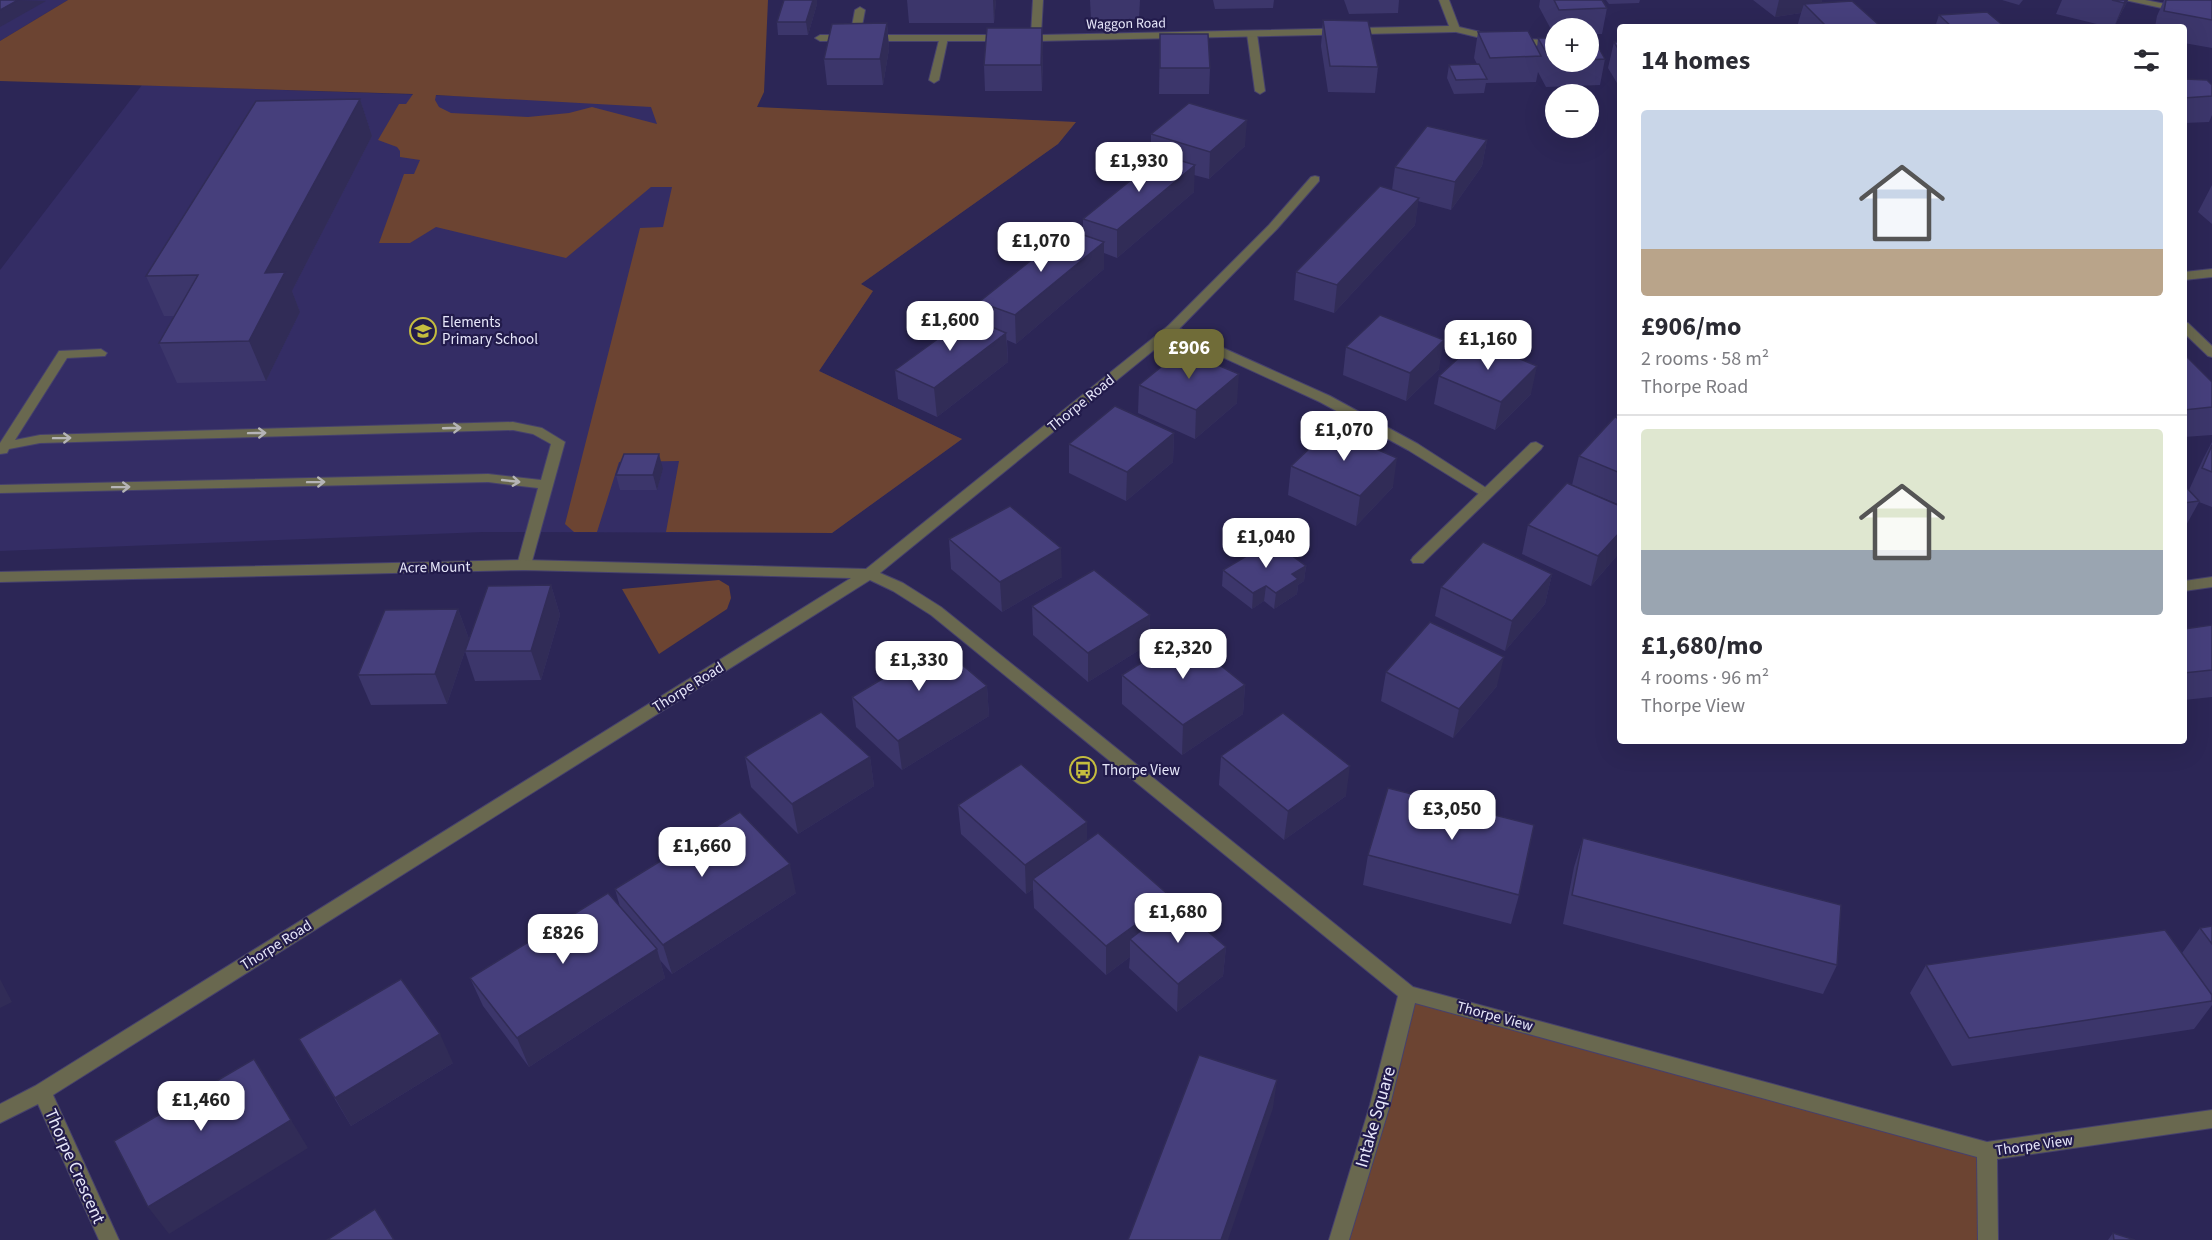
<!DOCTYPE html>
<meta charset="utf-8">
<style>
body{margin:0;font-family:"Source Sans 3",sans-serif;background:#f7f7f7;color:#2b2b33;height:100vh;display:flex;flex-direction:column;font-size:22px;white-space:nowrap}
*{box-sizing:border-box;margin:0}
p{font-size:20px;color:#7c7c81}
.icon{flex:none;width:33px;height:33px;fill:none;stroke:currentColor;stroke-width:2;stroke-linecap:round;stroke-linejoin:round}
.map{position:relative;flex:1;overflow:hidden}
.panel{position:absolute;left:1617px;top:24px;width:570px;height:720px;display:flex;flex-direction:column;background:#fff;border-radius:6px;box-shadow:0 6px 24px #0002}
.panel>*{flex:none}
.buttons{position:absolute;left:1545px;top:18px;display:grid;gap:12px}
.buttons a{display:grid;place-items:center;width:54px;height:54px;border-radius:50%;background:#fff;box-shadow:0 6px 24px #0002;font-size:30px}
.price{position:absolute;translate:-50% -51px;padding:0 14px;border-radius:12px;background:#fff;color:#222;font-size:20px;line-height:39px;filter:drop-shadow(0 2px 3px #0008)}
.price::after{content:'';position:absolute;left:50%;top:36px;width:18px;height:14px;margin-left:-9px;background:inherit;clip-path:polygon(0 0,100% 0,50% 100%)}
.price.on{background:#706c38;color:#fff}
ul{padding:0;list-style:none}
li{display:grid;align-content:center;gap:12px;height:318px;padding:0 24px}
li+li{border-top:2px solid #e1e1e2}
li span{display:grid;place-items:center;height:186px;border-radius:6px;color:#555}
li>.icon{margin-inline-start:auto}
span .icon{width:108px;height:108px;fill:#fffc;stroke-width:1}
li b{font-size:26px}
h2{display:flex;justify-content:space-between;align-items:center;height:72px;padding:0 24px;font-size:26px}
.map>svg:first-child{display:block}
.built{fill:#342d65}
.green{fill:#6c4432;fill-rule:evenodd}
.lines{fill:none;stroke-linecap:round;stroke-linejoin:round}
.service-casing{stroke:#46416d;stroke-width:2}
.minor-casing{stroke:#46416d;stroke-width:2}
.service{fill:#69684f;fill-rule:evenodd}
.minor{fill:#69684f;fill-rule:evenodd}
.wall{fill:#3c366b}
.shaded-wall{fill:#312c57}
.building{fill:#463f7c;stroke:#312c57;stroke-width:1.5}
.oneway{stroke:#b5b4b6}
.labels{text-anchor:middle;stroke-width:4.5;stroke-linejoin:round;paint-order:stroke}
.far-street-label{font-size:14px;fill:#e7e7fa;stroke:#221b4b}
.poi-label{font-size:15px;fill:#e7e7fa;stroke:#221b4b;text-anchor:start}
.street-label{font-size:15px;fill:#e7e7fa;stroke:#221b4b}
.near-street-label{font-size:18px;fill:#e7e7fa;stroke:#221b4b}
</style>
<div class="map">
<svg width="2212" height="1240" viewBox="0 0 2212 1240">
<rect width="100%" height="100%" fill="#2c2656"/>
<g class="built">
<path d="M0,0h68l-68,41z"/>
<path d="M142,85l342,12 592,25 -18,22 -197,140 12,7 -54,80 143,68 -130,94 -349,-1 -483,19v-281z"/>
</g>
<g class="green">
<path d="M68,0h700l-4,92 -7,15 319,15 -18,22 -197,140 12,7 -54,80 143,68 -130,94 -166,-1 13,-71 -60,1 -22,70h-23l-9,-8 75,-296 23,-1 9,-40h-21l-85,71 -130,-31 -26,16h-31l25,-69h10l6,-14 -20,-3v-6l-3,-4 -19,-7 21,-36h7l7,-10 -413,-13v-40zM436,95l215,12 6,17 -65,-17 -23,6 -41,4 -77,-4 -12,-6 -4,-7z"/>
<path d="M719,580l10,6 2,12 -4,11 -68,45 -37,-65z"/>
<path d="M1408,993l579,158 1,89h-649z"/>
</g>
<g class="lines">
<defs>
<g id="service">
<path d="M860,7l5,3 -5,27 -5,3 -5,-3 5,-27z"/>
<path d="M1455,26l55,13 46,1v6l-46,-1 -58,-14v-4z"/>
<path d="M1252,31l5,3 8,57 -5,3 -5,-3 -8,-57z"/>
<path d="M940,36l8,2 -9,42 -5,3 -5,-3z"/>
<path d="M1172,325l158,71 88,48 76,49 -2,3h-10l-74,-46 -88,-48 -152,-70 -2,-3 2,-3z"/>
<path d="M101,349l6,4 -2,3 -38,2 -52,82 25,-5 473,-13 29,6 23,14 -34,123 -7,5 -7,-5 21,-77 -50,-6 -488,11v-8l488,-11 53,6 10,-36 -18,-10 -20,-4 -473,13 -31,6 -2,4 -7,1v-11l59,-92z"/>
</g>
<g id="minor">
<path d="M1033,0h10l-2,35 408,-9 -10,-26h10l11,29 -5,3 -419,9h-216l-5,-3 5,-3h211z"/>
<path d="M2125,0h20l67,13v6z"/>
<path d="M1315,176l4,1v4l-42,48 -101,103 -296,241 23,10 38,24 472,380 574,155 225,-32v18l-215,31 1,81h-20l-1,-83 -562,-154 -25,102 -41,135h-20l41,-135 28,-109 -467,-381 -38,-24 -23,-11 -817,515 66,145h-20l-61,-136 -38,19v-19l35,-18 816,-508 -327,-8 -524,12v-10l524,-12 342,9 302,-243 101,-101 42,-48z"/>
<path d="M2212,269v8l-28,3v-8z"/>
<path d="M2184,322l4,1 24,23v11l-4,-1 -24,-23z"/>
<path d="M1536,442l7,4 -2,3 -118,114h-10l-2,-3 2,-3 118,-114z"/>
<path d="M2212,577v10l-28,4v-10z"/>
</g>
</defs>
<use href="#service" class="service-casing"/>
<use href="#minor" class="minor-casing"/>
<use href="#service" class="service"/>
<use href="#minor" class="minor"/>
</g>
<g class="wall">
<path d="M907,0h89l-2,23h-85z"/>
<path d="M1090,0h50l-1,19h-48z"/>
<path d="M1213,0h61l-1,8 -58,1z"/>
<path d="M1344,0h55l-1,13 -49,1z"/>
<path d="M1540,0h62l5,8 -5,26h-14v-6h-32v7h-2l-15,-28z"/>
<path d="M1606,0h34l-1,3 -30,1z"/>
<path d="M1753,0h69l-1,3 58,22 -1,2h-81l4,-14 -26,4z"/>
<path d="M2002,0h21l-4,5z"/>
<path d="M2062,0h66l-14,27h-5l-53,-13z"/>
<path d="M2164,0h48v48l-28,-5v-16h-29l2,-11z"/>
<path d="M817,4l-9,31h-30l-1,-13z"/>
<path d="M1939,15l66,12h-70z"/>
<path d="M1323,20l55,47 -3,26 -47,-1 -7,-46z"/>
<path d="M887,23l2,26 -6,36h-56l-3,-26z"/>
<path d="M1042,28l1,25 -1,38h-57l-1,-26z"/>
<path d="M1478,32l59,16 1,-10 18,24h32v-26l17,23 -5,26 -54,2 -8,-15 -2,10 -50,1 -2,10 -30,1 -7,-16 2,-13 28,-1 -3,-6z"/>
<path d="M1160,34l50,34 -1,26h-50z"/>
<path d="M1614,42h6v46l-12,-20z"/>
<path d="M2184,79l28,6v30l-3,7 -25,1z"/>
<path d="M360,99l12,37 -80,155 8,21 -34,69 -89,2 -18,-40 16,-27h-11l-18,-40z"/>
<path d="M1151,134l94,12 -36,33 -15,-4v17l-77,66 -13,-5v16l-88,75 -9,-4 1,22 -71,55 -39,-18 -3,-29 85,-48 -1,-20 104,-68v-15l70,-57 -2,-1z"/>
<path d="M1487,140l-5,26 -31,44 -33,-9 -3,24 -81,88 -40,-13 2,-28 96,-82 3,-23z"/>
<path d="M2212,185v39l-14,-12z"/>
<path d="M1346,347l93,22 -33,32 -63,-26z"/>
<path d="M2184,354l28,28v53l-28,2z"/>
<path d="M1439,376l92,18 -36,36 -61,-26z"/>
<path d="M1139,385l98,18 -42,36 -57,-26z"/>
<path d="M1620,402v103l-48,-20 7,-29 37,-38z"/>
<path d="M1174,433l-1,29 -47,39 -57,-28v-29z"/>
<path d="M2212,442v65l-13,-5 -15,27v-44l5,5 14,-31z"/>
<path d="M1291,466l102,21 -37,39 -68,-31z"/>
<path d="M663,469l-6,21h-37l-4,-15z"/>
<path d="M1620,506v46l-29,34 -69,-32 6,-29z"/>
<path d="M949,539l113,38 -60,35 -51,-43z"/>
<path d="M1306,566l-2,15 -6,4 -1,9 -23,15 -10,-8 -12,8 -30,-23 1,-16z"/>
<path d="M1552,574l-7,30 -40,47 -70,-35 6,-29z"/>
<path d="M551,585l9,30 -19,65 -66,1 -10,-30z"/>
<path d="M1032,606l118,9 -1,29 -61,38 -55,-47z"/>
<path d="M458,609l11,30 -22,65 -76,1 -13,-30z"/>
<path d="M2212,625v72l-28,3v-71z"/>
<path d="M1386,672l111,14 -44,52 -72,-37z"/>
<path d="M1122,675l123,10 -2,29 -61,41 -60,-51z"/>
<path d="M987,686l2,30 -87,54 -46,-43 -4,-30z"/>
<path d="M1221,756l125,40 -62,44 -65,-55z"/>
<path d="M745,757h125l4,29 -76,48 -47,-47z"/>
<path d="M958,805l129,36 84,67 55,39 -3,29 -46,36 -48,-44 1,-11 -24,18 -72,-67 -1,-19 -7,5 -65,-60z"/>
<path d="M1583,838l254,127 -14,29 -260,-70 11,-57z"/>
<path d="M1368,855l151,40 -8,29 -148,-39z"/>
<path d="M615,889l181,4 -124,81 -12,-14 5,18 -136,89 -46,-61 -13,-28 150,-71z"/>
<path d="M2212,926v79l-18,24 -242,37 -42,-73 16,-28 256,-12 18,-25z"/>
<path d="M299,1039l154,24 -102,63z"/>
<path d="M2113,1233l22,7h-27z"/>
</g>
<g class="shaded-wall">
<path d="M18,0l28,1 -46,26v-17z"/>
<path d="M813,0h4v4l-9,31 -2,-13z"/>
<path d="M993,0h3l-2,23z"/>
<path d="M1779,0h43l-3,11 -15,-7 -3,9 -26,4z"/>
<path d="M2126,0h2l-14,27 10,-24z"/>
<path d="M887,23l2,26 -6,36 -3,-26z"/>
<path d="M1042,28l1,25 -1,38 -1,-26z"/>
<path d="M360,99l12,37 -80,155 8,21 -34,69 -17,-40 16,-68z"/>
<path d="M1247,120l-2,26 -36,33 1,-27z"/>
<path d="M1487,140l-5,26 -31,44 4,-28z"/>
<path d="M1195,165l-1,27 -77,66v-28z"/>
<path d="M1419,198l-4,27 -81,88 3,-28z"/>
<path d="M1104,242v27l-88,75 -1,-29z"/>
<path d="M1006,333l2,29 -71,55 -3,-29z"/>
<path d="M1444,340l-5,29 -33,32 4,-28z"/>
<path d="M1537,366l-6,28 -36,36 6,-28z"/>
<path d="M1239,374l-2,29 -42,36 1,-29z"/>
<path d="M1174,433l-1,29 -47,39 1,-29z"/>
<path d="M659,454l4,15 -6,21 -4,-15z"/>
<path d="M1397,458l-4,29 -37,39 4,-30z"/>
<path d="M1620,532v20l-29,34 7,-30z"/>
<path d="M1061,548l1,29 -60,35 -2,-30z"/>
<path d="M1306,566l-2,15 -6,4 -1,9 -23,15 2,-16 16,-19z"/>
<path d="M1552,574l-7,30 -40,47 7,-30z"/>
<path d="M551,585l9,30 -19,65 -10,-29z"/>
<path d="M1266,586l-2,15 -12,8 1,-16z"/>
<path d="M458,609l11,30 -22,65 -12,-30z"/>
<path d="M1150,615l-1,29 -61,38v-29z"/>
<path d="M1504,657l-7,29 -44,52 6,-29z"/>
<path d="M1245,685l-2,29 -61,41 1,-30z"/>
<path d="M987,686l2,30 -87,54 -4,-29z"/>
<path d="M870,757l4,29 -76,48 -6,-30z"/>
<path d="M1350,766l-4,30 -62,44 4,-29z"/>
<path d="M1087,822v29l-54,28v10l-7,5 -1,-29z"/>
<path d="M790,864l6,29 -124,81 -9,-29z"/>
<path d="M1172,898l-2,29 -40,12v18l-24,18v-29z"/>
<path d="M1226,947l-3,29 -46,36 1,-28z"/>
<path d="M657,949l8,29 -136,89 -12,-29z"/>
<path d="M0,979l12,23 -12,6z"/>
<path d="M440,1034l13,29 -102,63 -16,-28z"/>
<path d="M254,1059l54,89 -139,86 -21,-27z"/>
<path d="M1277,1080l-4,28 -45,132h-7z"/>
</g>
<g class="building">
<path d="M0,0h18l-18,10z"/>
<path d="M784,0h29l-7,22h-29z"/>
<path d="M1554,0h48l5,8 -48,2z"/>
<path d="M2112,0h14l-2,3z"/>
<path d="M2166,0h46v20l-48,-9z"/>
<path d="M1852,1l27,24 -21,2h-31l-23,-23z"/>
<path d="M1987,12l18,15h-53l-13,-12z"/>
<path d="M1323,20l45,1 10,46 -48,-1z"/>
<path d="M887,23l-7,36h-56l8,-35z"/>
<path d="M987,28h55l-1,37h-57z"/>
<path d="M1528,31l13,25 -51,2 -12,-26z"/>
<path d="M1160,34h48l2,34h-50z"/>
<path d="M1588,36h4l13,23 -17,1z"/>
<path d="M1538,38h18v23h-5z"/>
<path d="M1614,42h6v10z"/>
<path d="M1479,64l8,15 -31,1 -7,-15z"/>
<path d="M2184,79l23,1 5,5v11l-28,2z"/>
<path d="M360,99l-95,174 20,-1 -36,69 -90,2 39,-68 -52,1 110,-175z"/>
<path d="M1189,103l58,17 -37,32 -59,-18z"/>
<path d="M1427,126l60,14 -32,42 -60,-15z"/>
<path d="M1162,155l33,10 -78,65 -34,-11z"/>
<path d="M1380,186l39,12 -82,87 -41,-13z"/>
<path d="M1069,230l35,12 -89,73 -36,-13z"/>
<path d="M1380,315l64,25 -34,33 -64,-26z"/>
<path d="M968,317l38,16 -72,55 -39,-18z"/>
<path d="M1477,341l60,25 -36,36 -62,-26z"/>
<path d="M1182,350l57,24 -43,36 -57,-25z"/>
<path d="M2184,354l28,28v25l-28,3z"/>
<path d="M1115,406l59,27 -47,39 -58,-28z"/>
<path d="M1615,417l5,2v54l-41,-17z"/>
<path d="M1330,429l67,29 -37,38 -69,-30z"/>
<path d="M2212,445v27l-10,-4z"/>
<path d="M624,454h35l-6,21h-37z"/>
<path d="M1567,483l53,23v26l-22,24 -70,-31z"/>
<path d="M2184,485l15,16 -15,2z"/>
<path d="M1010,506l51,42 -61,34 -51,-43z"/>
<path d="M1272,541l34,25 -14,8 6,5 -22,14 -10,-7 -13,7 -30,-23z"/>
<path d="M1483,542l69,32 -40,47 -71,-34z"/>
<path d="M1094,570l56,45 -62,38 -56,-47z"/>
<path d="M551,585l-20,66h-66l23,-65z"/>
<path d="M458,609l-23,65 -77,1 27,-65z"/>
<path d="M1430,622l74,35 -45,52 -73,-37z"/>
<path d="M2212,625v45l-28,3v-44z"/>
<path d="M1184,636l61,49 -62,40 -61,-50z"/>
<path d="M939,645l48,41 -89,55 -46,-44z"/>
<path d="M821,712l49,45 -78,47 -47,-47z"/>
<path d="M1283,713l67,53 -62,45 -67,-55z"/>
<path d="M1021,764l66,58 -62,43 -67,-60z"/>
<path d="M1388,788l146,37 -15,70 -151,-40z"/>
<path d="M740,812l50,52 -127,81 -48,-56z"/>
<path d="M1098,833l74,65 -66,48 -73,-67z"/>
<path d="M1583,838l258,67 -4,60 -265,-70z"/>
<path d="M608,893l49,56 -140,89 -47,-60z"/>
<path d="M1176,904l50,43 -48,37 -48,-45z"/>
<path d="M2212,926v18l-12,-16z"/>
<path d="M2165,930l47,65v6l-243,37 -43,-73z"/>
<path d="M401,979l39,55 -105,64 -36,-59z"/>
<path d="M1199,1055l78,25 -56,160h-93z"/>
<path d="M254,1059l37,61 -143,87 -34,-66z"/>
<path d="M375,1209l19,31h-67z"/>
<path d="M2113,1233l22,7h-21z"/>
</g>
<defs><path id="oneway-shaft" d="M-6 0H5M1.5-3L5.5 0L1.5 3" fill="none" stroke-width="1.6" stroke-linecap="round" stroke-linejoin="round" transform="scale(1.5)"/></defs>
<g class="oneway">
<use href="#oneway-shaft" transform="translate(452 428) rotate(-2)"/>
<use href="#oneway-shaft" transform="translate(257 433) rotate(-1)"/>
<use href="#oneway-shaft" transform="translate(62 438) rotate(-1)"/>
<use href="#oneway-shaft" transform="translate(511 481) rotate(6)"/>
<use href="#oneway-shaft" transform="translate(316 482) rotate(-1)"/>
<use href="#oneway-shaft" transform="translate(121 487) rotate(-1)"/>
</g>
<defs>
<symbol id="school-ring" viewBox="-11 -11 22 22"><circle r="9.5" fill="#221b4b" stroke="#c4bc3e" stroke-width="1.5"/><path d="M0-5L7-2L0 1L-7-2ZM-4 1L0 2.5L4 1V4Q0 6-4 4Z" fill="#c4bc3e"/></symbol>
<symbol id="bus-ring" viewBox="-11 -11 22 22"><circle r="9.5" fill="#221b4b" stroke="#c4bc3e" stroke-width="1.5"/><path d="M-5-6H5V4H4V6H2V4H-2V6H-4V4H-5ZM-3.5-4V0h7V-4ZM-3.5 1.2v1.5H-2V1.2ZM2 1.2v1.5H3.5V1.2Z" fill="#c4bc3e"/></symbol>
</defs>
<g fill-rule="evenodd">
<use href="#school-ring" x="408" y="316" width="30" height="30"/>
<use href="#bus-ring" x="1068" y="755" width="30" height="30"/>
</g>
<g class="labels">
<g class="far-street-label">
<text transform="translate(1126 23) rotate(-1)" y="5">Waggon Road</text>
</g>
<g class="poi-label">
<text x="442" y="327">Elements<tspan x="442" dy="17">Primary School</tspan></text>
<text x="1102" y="775">Thorpe View</text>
</g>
<g class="street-label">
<text transform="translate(1081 403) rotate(-39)" y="5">Thorpe Road</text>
<text transform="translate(435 567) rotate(-1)" y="5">Acre Mount</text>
<text transform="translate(688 687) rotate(-32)" y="5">Thorpe Road</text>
<text transform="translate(276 945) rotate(-32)" y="5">Thorpe Road</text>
<text transform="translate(1495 1016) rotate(15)" y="5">Thorpe View</text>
<text transform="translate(2034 1145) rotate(-8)" y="5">Thorpe View</text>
</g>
<g class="near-street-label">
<text transform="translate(1375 1117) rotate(-74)" y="6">Intake Square</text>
<text transform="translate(75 1166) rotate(66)" y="6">Thorpe Crescent</text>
</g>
</g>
</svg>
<div class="buttons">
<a>+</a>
<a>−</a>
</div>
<b class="price" style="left:1139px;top:193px">£1,930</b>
<b class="price" style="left:1041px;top:273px">£1,070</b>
<b class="price" style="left:950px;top:352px">£1,600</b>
<b class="price" style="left:1488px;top:371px">£1,160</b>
<b class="price on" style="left:1189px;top:380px">£906</b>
<b class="price" style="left:1344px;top:462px">£1,070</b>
<b class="price" style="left:1266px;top:569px">£1,040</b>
<b class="price" style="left:1183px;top:680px">£2,320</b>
<b class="price" style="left:919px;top:692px">£1,330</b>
<b class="price" style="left:1452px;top:841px">£3,050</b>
<b class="price" style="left:702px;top:878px">£1,660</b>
<b class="price" style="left:1178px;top:944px">£1,680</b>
<b class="price" style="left:563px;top:965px">£826</b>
<b class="price" style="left:201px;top:1132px">£1,460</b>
<section class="panel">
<h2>14 homes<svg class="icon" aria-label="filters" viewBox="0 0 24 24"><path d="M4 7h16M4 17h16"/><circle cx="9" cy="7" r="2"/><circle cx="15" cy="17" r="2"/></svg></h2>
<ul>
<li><span style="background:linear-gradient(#c9d6e8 75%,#b9a48a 0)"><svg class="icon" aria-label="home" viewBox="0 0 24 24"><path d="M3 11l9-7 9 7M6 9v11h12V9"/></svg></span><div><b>£906/mo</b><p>2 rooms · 58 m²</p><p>Thorpe Road</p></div></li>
<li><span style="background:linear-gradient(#dfe7d0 65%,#9aa5b1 0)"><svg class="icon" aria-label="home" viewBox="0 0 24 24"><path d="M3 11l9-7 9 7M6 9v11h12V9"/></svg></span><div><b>£1,680/mo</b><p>4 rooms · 96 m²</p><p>Thorpe View</p></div></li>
</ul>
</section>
</div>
